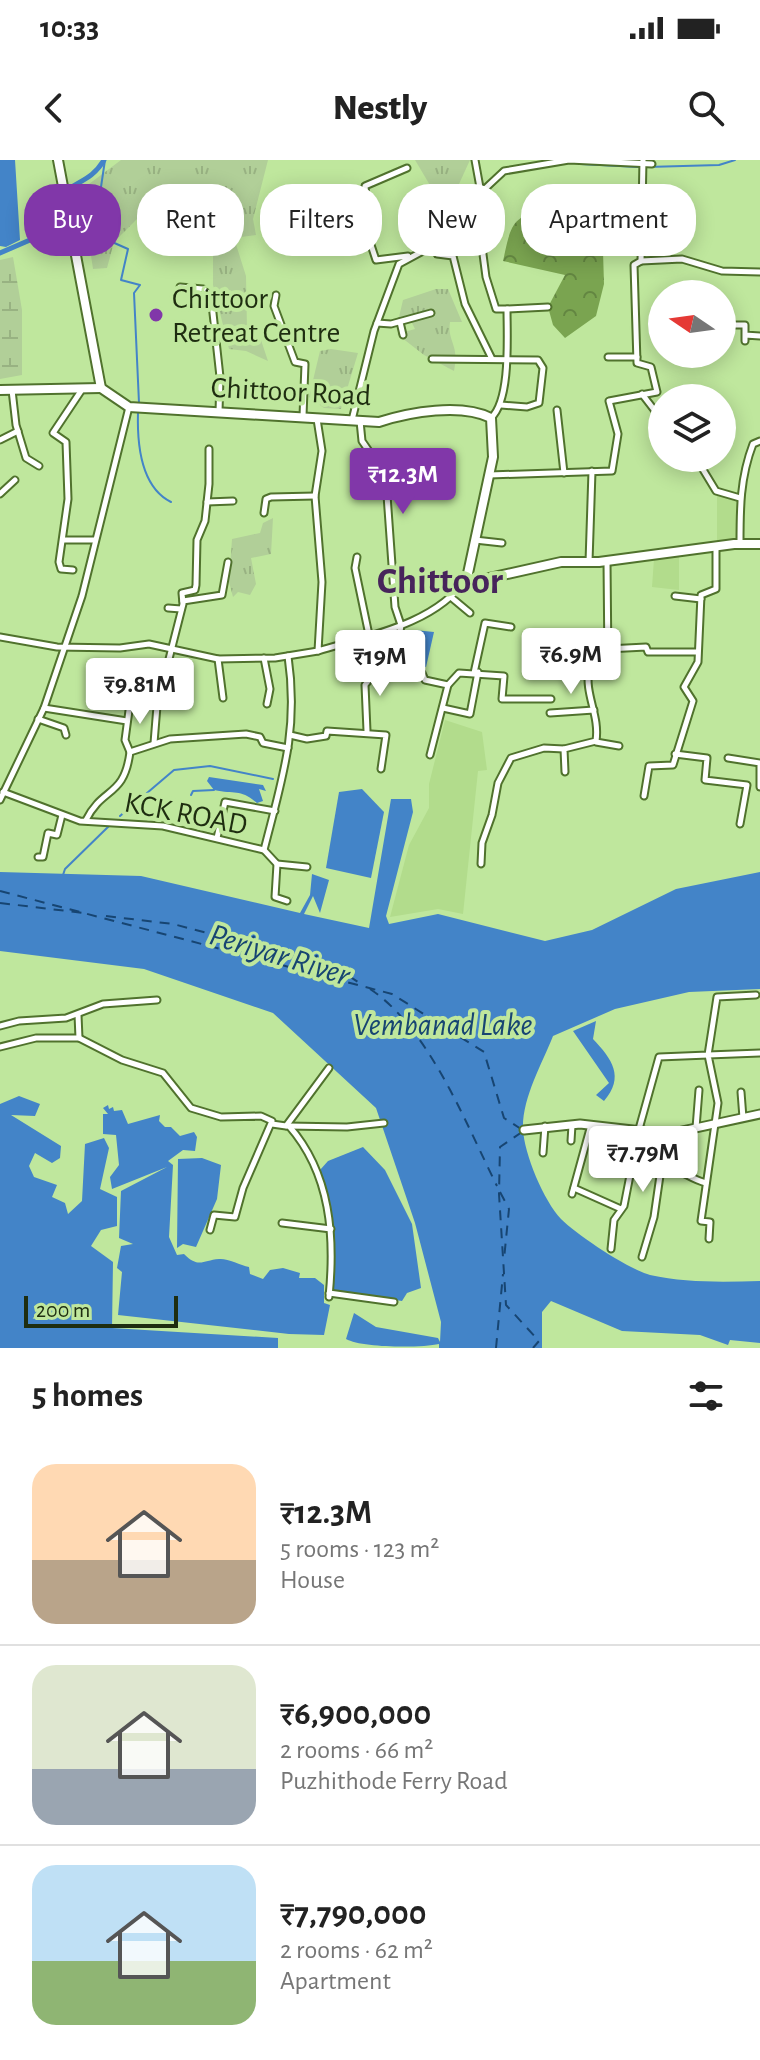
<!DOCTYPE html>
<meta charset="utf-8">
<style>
body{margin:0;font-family:"Alegreya Sans",sans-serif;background:#f2f2f2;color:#222;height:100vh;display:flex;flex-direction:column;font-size:30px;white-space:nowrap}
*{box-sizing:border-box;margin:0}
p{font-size:26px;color:#767676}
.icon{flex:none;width:44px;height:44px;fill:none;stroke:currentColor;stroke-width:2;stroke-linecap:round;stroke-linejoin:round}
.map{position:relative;height:1188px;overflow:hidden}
.sheet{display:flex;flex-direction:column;background:#fff;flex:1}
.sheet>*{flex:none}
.banner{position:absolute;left:24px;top:24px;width:712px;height:72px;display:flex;gap:16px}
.needle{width:52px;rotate:283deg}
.buttons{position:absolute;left:648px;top:120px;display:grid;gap:16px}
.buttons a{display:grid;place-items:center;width:88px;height:88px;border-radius:50%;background:#fff;box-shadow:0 4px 20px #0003;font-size:40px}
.scale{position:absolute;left:24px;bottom:20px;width:154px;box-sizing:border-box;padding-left:8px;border:4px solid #1e2d10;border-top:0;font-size:22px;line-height:28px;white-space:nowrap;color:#1e2d10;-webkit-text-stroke:6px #bfe79d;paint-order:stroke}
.price{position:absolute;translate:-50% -68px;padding:0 18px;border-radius:8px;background:#fff;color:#222;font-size:26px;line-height:52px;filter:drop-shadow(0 2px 4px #0008)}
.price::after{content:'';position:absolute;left:50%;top:48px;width:24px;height:18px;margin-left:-12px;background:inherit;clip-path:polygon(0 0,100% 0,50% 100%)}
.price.on{background:#8137a9;color:#fff}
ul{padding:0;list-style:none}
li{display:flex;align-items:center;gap:24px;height:200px;padding:0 32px}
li+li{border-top:2px solid #e0e0e0}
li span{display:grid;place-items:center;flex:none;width:224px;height:160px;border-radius:24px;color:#555}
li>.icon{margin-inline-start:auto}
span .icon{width:96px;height:96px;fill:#fffc;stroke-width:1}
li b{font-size:34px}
h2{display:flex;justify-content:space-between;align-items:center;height:96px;padding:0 32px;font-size:34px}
.pill{padding:0 28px;border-radius:32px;background:#fff;box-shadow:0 4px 20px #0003;font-size:28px;line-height:72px}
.pill.on{background:#8137a9;color:#fff}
.status{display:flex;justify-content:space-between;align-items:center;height:56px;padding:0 40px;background:#fff;direction:ltr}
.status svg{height:22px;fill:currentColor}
header{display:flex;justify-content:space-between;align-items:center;height:104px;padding:0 32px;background:#fff;font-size:36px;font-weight:800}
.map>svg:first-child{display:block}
.built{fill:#b2dc8c}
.grass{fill:url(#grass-tufts)}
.forest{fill:url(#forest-crowns)}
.wetland{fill:url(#wetland-marsh)}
.water{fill:#4384c8}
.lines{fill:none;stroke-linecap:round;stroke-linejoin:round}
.stream{stroke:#4384c8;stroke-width:2}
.canal{stroke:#4384c8;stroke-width:5}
.ferry{stroke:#174572;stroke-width:2;stroke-dasharray:10 8;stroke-linecap:butt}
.minor-casing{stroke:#50722d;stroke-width:9}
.tertiary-casing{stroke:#50722d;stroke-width:11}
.secondary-casing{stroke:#50722d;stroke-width:12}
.minor{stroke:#fff;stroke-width:5}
.tertiary{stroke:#fff;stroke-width:7}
.secondary{stroke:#fff;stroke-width:8}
.poi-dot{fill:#8137a9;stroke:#bfe79d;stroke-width:3}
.labels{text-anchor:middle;stroke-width:8;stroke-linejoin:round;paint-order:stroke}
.poi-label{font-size:30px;fill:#1e2d10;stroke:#bfe79d;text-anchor:start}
.street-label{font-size:30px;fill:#1e2d10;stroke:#bfe79d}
.water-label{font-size:32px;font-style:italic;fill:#174572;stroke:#bfe79d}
.district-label{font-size:38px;font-weight:bold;fill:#47245b;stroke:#bfe79d}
</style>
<div class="status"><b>10:33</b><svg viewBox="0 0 49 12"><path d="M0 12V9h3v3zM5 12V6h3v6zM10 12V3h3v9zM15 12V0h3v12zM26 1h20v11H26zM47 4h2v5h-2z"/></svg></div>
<header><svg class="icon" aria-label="back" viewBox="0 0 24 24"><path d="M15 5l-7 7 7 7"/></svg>Nestly<svg class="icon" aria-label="search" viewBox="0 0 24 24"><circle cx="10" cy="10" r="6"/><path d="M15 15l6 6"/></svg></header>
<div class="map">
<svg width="760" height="1188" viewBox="0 0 760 1188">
<defs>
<pattern id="grass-tufts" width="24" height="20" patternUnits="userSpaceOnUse" patternTransform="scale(2)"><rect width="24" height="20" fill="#b1cf98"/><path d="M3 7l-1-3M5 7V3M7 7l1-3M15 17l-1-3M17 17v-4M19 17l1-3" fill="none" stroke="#98b282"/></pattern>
<pattern id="forest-crowns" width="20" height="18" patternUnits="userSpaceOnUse" patternTransform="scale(2)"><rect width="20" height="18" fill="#7aa450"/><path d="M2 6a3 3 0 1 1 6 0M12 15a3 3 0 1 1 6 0" fill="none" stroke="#638641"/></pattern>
<pattern id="wetland-marsh" width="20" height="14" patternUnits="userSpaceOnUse" patternTransform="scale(2)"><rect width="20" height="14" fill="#b1cf98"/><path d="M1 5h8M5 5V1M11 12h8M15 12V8" fill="none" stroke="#98b282"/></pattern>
</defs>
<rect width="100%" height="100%" fill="#bfe79d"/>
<g class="built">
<path d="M717,333l21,6v41l-21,4z"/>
<path d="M679,396v34l-27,-3 2,-28z"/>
<path d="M445,560l37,12 5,38 -9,1 -15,143 -25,-5 -48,8 19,-72 20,-37v-24z"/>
</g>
<g class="grass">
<path d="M121,0h147l-15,59 3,16 -22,3 12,38 1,53 14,11 7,21 -22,-10 -17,-2 -16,-64v-42l-62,-38 -37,37 -7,26 -14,1 -11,-75 3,-7z"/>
<path d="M415,0h55l-11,24 -25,8z"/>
<path d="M436,129h12l14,33h-12c-3,20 10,23 4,49l-30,-16 -27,-21 18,-5 -3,-6 -13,-6 4,-17z"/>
<path d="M331,189l27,4 -17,56 -17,-1 -15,-11 11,-46z"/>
<path d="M273,358l-2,36 -20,4 5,26 -6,11 -12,-3 -5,5 -4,-15 3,-43 28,-6 3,-10z"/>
</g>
<path class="forest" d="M546,47l19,4 38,40 1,33 -8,32 -31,22 -12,-13 -5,-18 17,-32 -62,-14c8,-35 7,-43 43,-54z"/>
<path class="wetland" d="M13,97l9,53v65l-22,4v-119z"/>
<g class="water">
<path d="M0,0h15l5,80 -14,7 -6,-1z"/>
<path d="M414,470l20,2 -8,35 -25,-5 6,-30z"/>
<path d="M209,617l54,8 3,6 -7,-2 4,12 -6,2c-18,-15 -21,-8 -43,-13l-7,-9z"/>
<path d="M362,629l22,23 -13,66 -45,-10 13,-76z"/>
<path d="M391,639h20l2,13 -27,104 3,8 49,-10 107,27 47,-11 84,-41 84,-17v117l-71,3 -74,17 -62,27c-11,28 -31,62 -30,93 1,25 21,72 38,90 16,16 67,50 89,56 36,8 73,7 110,6v62l-30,-3 -2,5 -28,-10 -78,-4 -71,-30 -9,11v36h-103v-4c-18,4 -77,4 -93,-5l8,-26 22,14 62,11 2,4 1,-20 -26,-99 -39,-115 -103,-95 -129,-44 -144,-18v-79l141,4 159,37 10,-18 2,-21 17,6 -9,33 -7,-17 -9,18 65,14z"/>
<path d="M596,861l-3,18c19,20 32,38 11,62l-8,-6 13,-12 -36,-52z"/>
<path d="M19,936l21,8 -5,12 -24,-1 50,31 -1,12 -8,5 -17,-10 -6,13 5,11 23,8 -5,12 13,6 3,11 14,-13 3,-57 19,-6 5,10 -9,41 17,8v29l-16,4 -10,16 22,16 -1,66 166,10v10h-278v-244z"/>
<path d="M108,945l1,4 4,-2 1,4 8,-1 6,14 32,-9 -1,6 6,6h6l9,9 14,-4 3,5 -2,14 -12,-1 -15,11 5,4 -4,72 8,18 7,-1c15,15 19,6 35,5 8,-1 21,6 30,8l1,7 13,5 7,-9 13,-2 17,5 -1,5h16l9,7v18l6,2 -6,30 -35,-1 -171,-19 4,-43 -5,-4 4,-22 12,-2 -14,-6 2,-47 46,-24 -55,22 -2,-12 9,-12 -3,-30 -13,-1v-20h5l-5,-6z"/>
<path d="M363,987l22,23 27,54 9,64 -14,5 -5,8 -70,-11 1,-65 -13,-55 8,-9z"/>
<path d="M202,998l19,7 -4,34 -21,48 -13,-3 -6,4 1,-89z"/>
</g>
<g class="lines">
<g class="stream">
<path d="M105,0l-11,74 34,15 -7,31 19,5 -6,8 5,110"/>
<path d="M581,4l57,3"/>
<path d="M647,7l72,-2 16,-5"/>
<path d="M138,252c-1,32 3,75 33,90"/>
<path d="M191,635l2,-4 21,-1"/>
<path d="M120,656l54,-46 36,-4 63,13"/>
<path d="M63,715l2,-6 45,-44"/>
</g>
<path class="canal" d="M0,93l30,-13 6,-18 11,-4c16,-40 40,-29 57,-58"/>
<g class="ferry">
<path d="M0,731l392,103 92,58 20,66 17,11"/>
<path d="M0,743l84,10"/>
<path d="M106,756l67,8 161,42 30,20"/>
<path d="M370,829c59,39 96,135 127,197"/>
<path d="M522,972l-22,15 -1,47 7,111 33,36 -6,7"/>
<path d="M500,1032l9,17 -5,50"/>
<path d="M496,1188l7,-74"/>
</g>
<defs>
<g id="minor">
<path d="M475,0l6,33"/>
<path d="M407,8l-42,18 5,56 6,18 32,-4"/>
<path d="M598,52l44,-11"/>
<path d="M479,64l7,53 10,32h11c0,27 4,91 -16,109"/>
<path d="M434,85l3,9 16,2 12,48 27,55"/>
<path d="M641,101l41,-2 40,12 38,1"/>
<path d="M180,127l23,2 8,6 9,82 -1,35"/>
<path d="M276,135l-2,11 21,56 10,2 -2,52"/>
<path d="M507,149l41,-2"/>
<path d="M400,162l3,13"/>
<path d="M377,163l14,1 40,-11"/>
<path d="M722,165h23v16v-6l15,1"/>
<path d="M608,197h29"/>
<path d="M432,199l106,1 5,8 -4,35 -12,4 -26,-2"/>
<path d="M12,230l4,35 10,33 13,8"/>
<path d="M642,234l20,26"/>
<path d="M557,250l7,63"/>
<path d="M317,259l5,32 -7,45 7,86 -4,69c50,-15 118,-27 149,-73"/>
<path d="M352,260l22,-89 25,-67 37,-20 9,-18 59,-55 65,-11 83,4"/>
<path d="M360,261l2,20 29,42 -4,12 8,112 6,18 -6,39 27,9 3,7 23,5 -18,70"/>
<path d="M0,280l18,-9"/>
<path d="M696,298l20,33 24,7"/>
<path d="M489,315l123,-4 6,-37 -9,-33 48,-9 -6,-25 -14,-4 -3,-98 7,-4 2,-101"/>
<path d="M0,334l15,-14"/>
<path d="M207,342l26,-1"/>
<path d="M264,353l2,-14 5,-2 44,-1"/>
<path d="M64,380h31"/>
<path d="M475,380l27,3"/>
<path d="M740,384c0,-35 0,-66 13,-100l7,-3"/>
<path d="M357,397l-2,11 14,67"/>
<path d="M589,402l3,-91"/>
<path d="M73,410l-12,-1 -2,-7 9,-63 -2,-57 -13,-9 28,-42"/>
<path d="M675,436l26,3"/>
<path d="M452,438l18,15"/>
<path d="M183,441l39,-6 6,-33"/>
<path d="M168,448l13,1"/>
<path d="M0,477l57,10 63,1 29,-4 69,15 57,-1 43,-7"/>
<path d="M607,489l39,-2 2,5h49"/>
<path d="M264,498l6,31 -3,15"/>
<path d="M218,499l5,39"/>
<path d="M474,513l11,-50 26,4"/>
<path d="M448,525l11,-12 45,3 -2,23h49"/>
<path d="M157,546l26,-102 -1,-11 13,-3 1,-5 1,-45 8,-19 4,-37v-35"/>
<path d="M44,548l83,13"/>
<path d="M443,548l27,6 8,-42"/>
<path d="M550,553l44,-3"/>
<path d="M38,559l26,9 2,7"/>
<path d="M367,571l-2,-46 15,-19 15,-2"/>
<path d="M290,575l17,4 19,-3 1,-5 59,4 -5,34"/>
<path d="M596,582l23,4"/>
<path d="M130,592l-5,-12 5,-37 27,3 -3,37"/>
<path d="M675,594l32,4 -2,22 42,5 -7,39"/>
<path d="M728,598l32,5"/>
<path d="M565,612l-1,-23 32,-8c4,-26 -12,-47 -7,-72l19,-3 -1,-105"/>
<path d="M760,627v-21"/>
<path d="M3,632l77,29 83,5 101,24c18,-71 35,-120 24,-194"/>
<path d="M644,636l5,-30 24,-1 20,-64 -9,-14 14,-25 3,-67 15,-6v-42"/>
<path d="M0,640l44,-92 38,-112 47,-189"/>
<path d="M86,660c17,-34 38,-22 44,-68l40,-13 76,-5 14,3 3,6 25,5"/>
<path d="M217,678l8,-36 50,9"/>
<path d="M264,690l13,14 -2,33 12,4"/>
<path d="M38,697h5l5,-24 9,2 5,-20"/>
<path d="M277,704l30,3"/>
<path d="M481,704l1,-21 10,-28 6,-32 13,-25 33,-10 20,1"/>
<path d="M78,855l1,23"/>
<path d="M0,866l19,-5 47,-3 37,-14 54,-4"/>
<path d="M0,887l36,-9h43l43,22 41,13 28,35 30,9 40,-1 11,5 -29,67 -8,29 -21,-2 -4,15"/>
<path d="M741,932l2,26"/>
<path d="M272,964l14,2 43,-58"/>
<path d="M287,966l60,1 37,-4"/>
<path d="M289,966c42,48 46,111 40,171"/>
<path d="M696,968l3,-38"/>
<path d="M571,981l1,-16"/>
<path d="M543,993l2,-27"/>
<path d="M661,1006c18,1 28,13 45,17"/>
<path d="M574,1028l47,21"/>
<path d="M572,1034l19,-69"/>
<path d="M282,1063l49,6"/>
<path d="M709,1079l1,-17 -9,-1 17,-118 -10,-48 52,-2"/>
<path d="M611,1089l3,-29 10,-14 15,-77 20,-72 49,-2 9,-58 39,-2"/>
<path d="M642,1097l12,-40 12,-83"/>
<path d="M329,1133l65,9"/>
</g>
<path id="tertiary" d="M524,970l56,-6 88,10 92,-20"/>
<g id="secondary">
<path d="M58,0l43,228 28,19 250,15c31,-10 82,-19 112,-4l2,39 -26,121 4,4 90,-20h38l135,-18h26"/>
<path d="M0,230l101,-2"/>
</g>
</defs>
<use href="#minor" class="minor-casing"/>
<use href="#tertiary" class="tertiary-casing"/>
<use href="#secondary" class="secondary-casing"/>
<use href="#minor" class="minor"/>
<use href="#tertiary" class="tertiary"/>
<use href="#secondary" class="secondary"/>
</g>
<circle class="poi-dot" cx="156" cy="155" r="8"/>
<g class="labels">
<g class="poi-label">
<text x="172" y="148">Chittoor<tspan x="172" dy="34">Retreat Centre</tspan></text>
</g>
<g class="street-label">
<text transform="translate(291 231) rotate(3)" y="10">Chittoor Road</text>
<text transform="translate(186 653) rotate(11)" y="10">KCK ROAD</text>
</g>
<g class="water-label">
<text transform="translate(280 794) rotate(17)" y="11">Periyar River</text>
<text x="443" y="875">Vembanad Lake</text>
</g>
<g class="district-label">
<text x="440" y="433">Chittoor</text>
</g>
</g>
</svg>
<div class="buttons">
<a><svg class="needle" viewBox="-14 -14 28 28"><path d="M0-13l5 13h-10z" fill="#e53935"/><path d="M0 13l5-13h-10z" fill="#767676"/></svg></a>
<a><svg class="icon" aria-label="layers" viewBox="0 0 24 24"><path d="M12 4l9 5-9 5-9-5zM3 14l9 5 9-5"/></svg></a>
</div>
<div class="scale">200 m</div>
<b class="price on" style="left:403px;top:356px">₹12.3M</b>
<b class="price" style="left:571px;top:536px">₹6.9M</b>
<b class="price" style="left:380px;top:538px">₹19M</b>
<b class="price" style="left:140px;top:566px">₹9.81M</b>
<b class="price" style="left:643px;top:1034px">₹7.79M</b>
<div class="banner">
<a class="pill on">Buy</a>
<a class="pill">Rent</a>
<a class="pill">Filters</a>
<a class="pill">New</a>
<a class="pill">Apartment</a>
</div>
</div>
<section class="sheet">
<h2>5 homes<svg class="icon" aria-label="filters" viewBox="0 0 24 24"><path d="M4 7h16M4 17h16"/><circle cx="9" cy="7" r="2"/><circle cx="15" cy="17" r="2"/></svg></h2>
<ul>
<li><span style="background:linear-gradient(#ffd9b3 60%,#b9a48a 0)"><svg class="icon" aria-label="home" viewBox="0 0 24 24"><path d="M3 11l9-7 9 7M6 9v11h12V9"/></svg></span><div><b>₹12.3M</b><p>5 rooms · 123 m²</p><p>House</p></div></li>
<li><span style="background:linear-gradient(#dfe7d0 65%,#9aa5b1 0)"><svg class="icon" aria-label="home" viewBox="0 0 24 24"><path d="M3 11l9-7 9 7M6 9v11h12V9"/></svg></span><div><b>₹6,900,000</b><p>2 rooms · 66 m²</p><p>Puzhithode Ferry Road</p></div></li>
<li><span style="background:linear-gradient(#bfe0f5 60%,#8fb573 0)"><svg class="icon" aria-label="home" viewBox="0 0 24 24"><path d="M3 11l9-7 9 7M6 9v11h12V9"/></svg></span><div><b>₹7,790,000</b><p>2 rooms · 62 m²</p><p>Apartment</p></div></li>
</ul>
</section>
